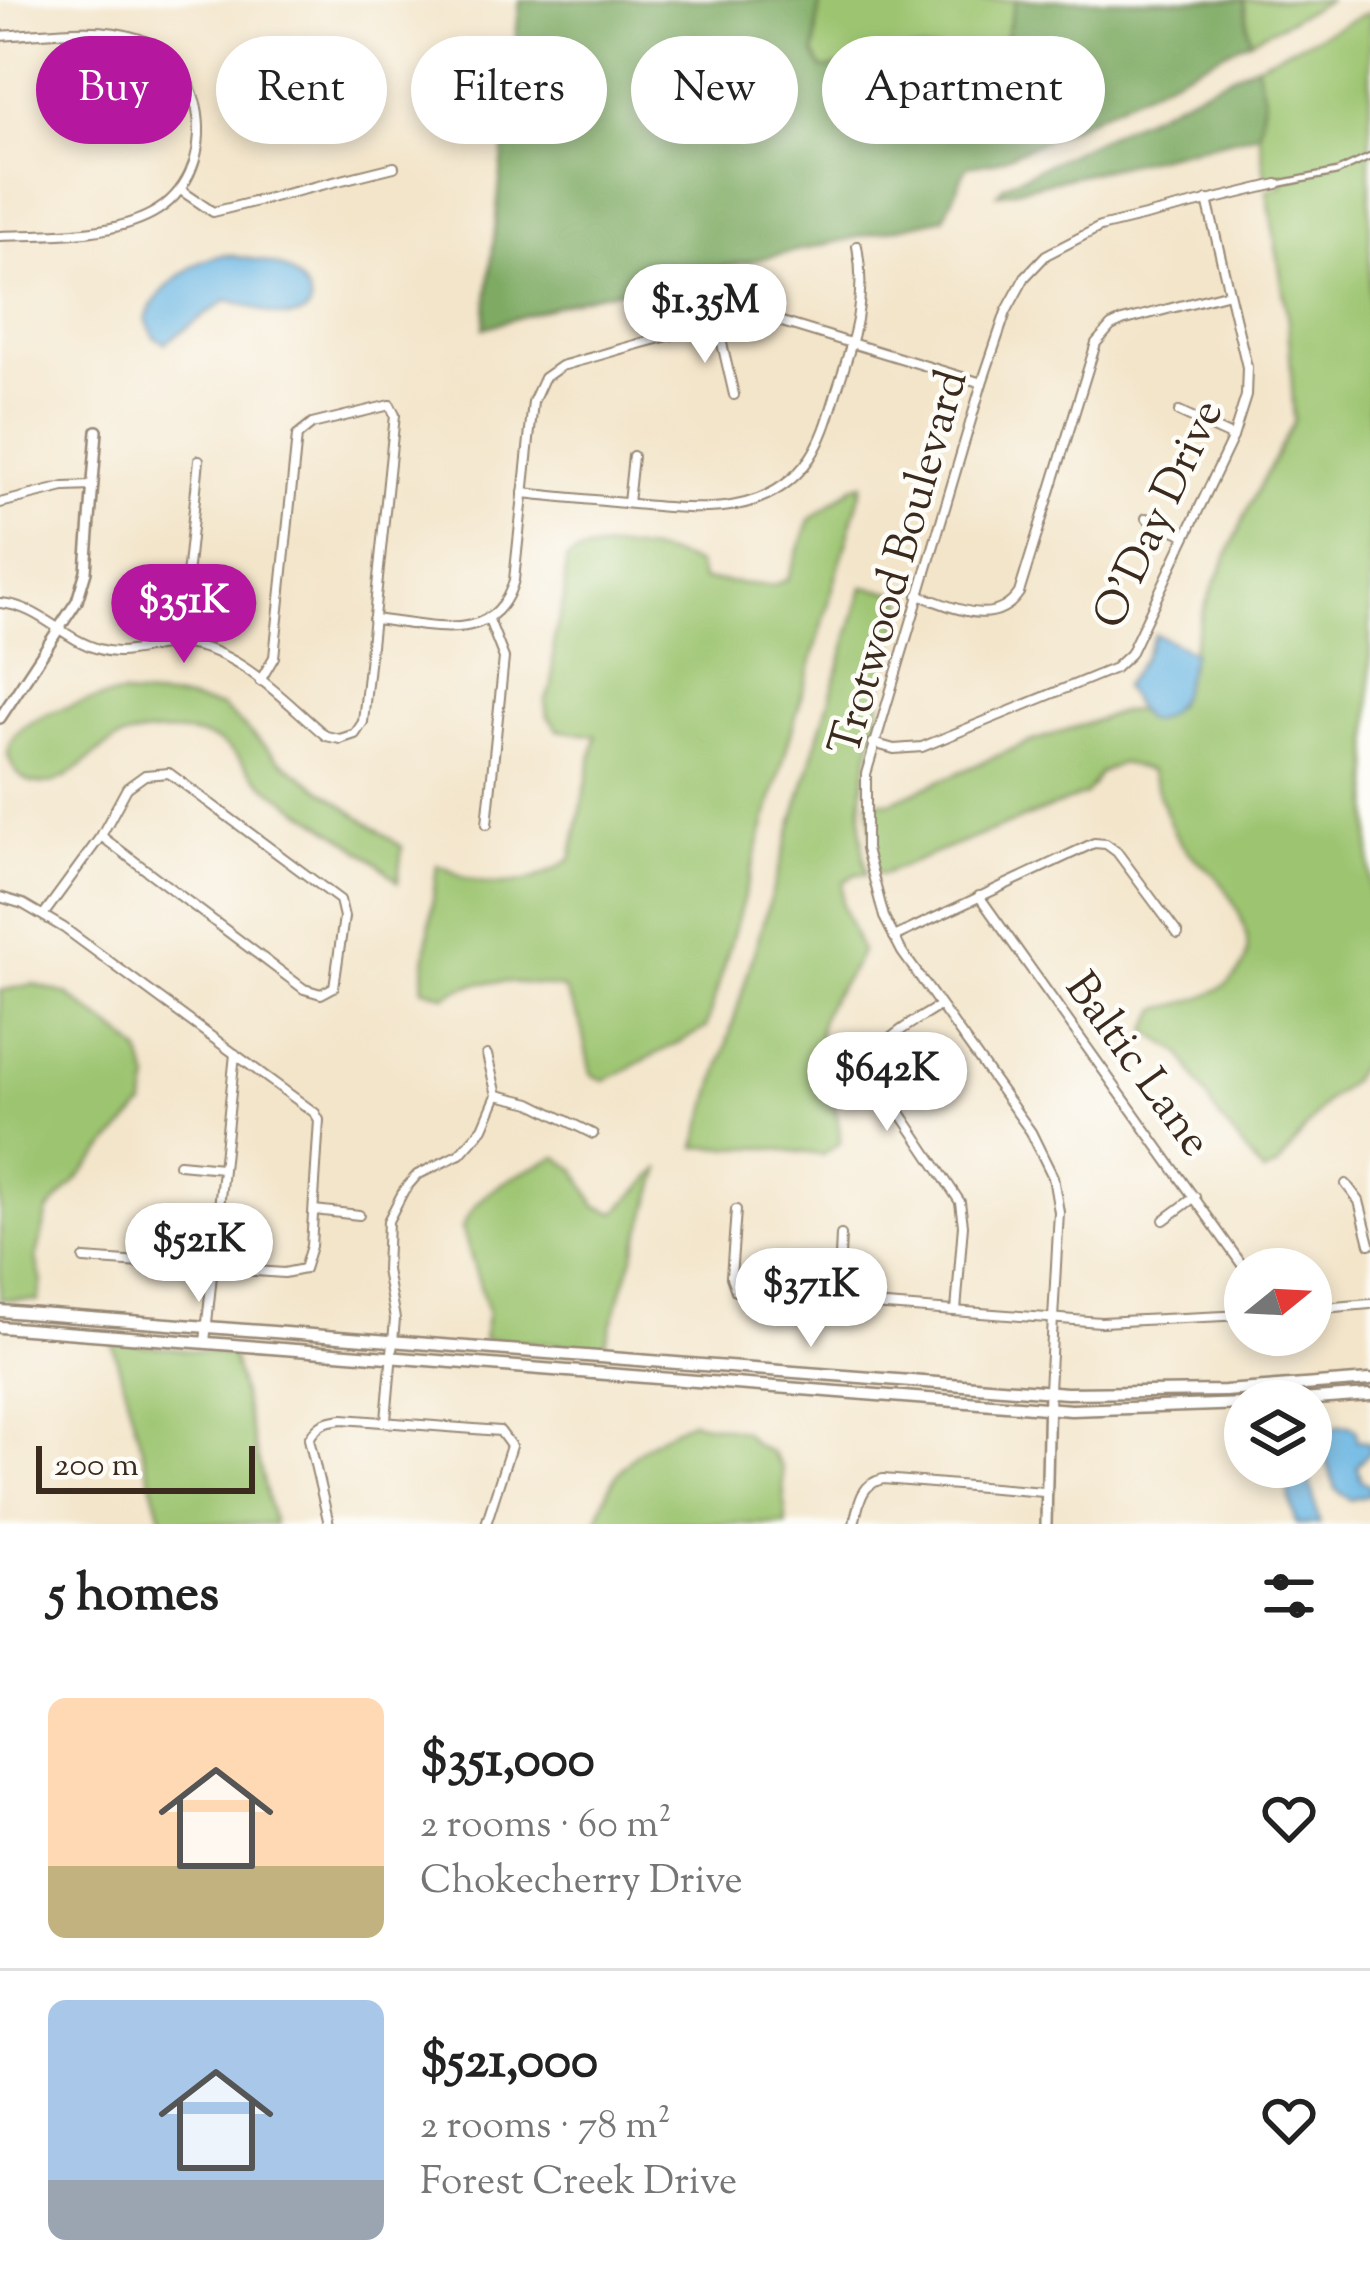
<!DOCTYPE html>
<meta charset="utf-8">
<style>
body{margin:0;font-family:"Sorts Mill Goudy",serif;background:#f6f6f6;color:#222;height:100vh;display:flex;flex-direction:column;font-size:45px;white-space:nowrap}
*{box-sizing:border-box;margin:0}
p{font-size:39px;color:#767676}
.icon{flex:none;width:66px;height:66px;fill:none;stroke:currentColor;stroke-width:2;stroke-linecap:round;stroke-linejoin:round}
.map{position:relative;height:1524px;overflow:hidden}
.panel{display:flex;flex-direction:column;background:#fff;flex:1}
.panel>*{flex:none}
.top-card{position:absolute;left:36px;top:36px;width:1299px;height:108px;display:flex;gap:24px}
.needle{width:78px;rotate:72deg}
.buttons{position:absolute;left:1224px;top:1248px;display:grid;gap:24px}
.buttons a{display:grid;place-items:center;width:108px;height:108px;border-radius:50%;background:#fff;box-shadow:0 6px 18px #0003;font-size:60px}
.scale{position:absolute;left:36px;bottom:30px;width:219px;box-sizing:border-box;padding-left:12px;border:6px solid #3b2a1e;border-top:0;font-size:33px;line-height:42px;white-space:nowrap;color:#3b2a1e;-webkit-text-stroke:9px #fdfcf7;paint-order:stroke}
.price{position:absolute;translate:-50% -102px;padding:0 27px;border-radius:42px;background:#fff;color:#222;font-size:39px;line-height:78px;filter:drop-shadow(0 3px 6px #0008)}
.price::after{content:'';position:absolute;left:50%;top:72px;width:36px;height:27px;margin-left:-18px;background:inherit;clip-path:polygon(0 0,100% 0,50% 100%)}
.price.on{background:#b5179e;color:#fff}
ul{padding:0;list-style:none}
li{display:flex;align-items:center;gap:36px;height:300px;padding:0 48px}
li+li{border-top:3px solid #e0e0e0}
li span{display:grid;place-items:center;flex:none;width:336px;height:240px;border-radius:18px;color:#555}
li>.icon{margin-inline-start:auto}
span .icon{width:144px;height:144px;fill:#fffc;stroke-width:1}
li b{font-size:51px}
h2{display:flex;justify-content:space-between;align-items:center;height:144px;padding:0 48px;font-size:51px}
.tag{padding:0 42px;border-radius:54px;background:#fff;box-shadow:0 6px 18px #0003;font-size:42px;line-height:108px}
.tag.on{background:#b5179e;color:#fff}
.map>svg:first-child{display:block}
.green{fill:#9dc571;stroke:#6c7848;stroke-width:3}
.forest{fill:#7eaa63;stroke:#5c6a40;stroke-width:3}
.water{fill:#69b6e3;stroke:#527080;stroke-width:3}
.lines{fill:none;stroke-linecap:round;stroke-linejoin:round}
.pedestrian-casing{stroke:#978874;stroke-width:9}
.minor-casing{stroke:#978874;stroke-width:12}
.tertiary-casing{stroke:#978874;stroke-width:14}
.secondary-casing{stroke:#978874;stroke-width:15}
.pedestrian{stroke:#fff;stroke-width:4.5}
.minor{stroke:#fff;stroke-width:8}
.tertiary{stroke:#fff;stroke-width:9}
.secondary{stroke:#fff;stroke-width:10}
.labels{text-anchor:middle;stroke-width:9;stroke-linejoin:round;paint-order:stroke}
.street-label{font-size:45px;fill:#3b2a1e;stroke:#fdfcf7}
</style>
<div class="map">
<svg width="1370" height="1524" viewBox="0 0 1370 1524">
<rect width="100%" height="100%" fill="#fdfcf7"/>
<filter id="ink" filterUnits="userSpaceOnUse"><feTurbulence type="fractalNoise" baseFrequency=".00833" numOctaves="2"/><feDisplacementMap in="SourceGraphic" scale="24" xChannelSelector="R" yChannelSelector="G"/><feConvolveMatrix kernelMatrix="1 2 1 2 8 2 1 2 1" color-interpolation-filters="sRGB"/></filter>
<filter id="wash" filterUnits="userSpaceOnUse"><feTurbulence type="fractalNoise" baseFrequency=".004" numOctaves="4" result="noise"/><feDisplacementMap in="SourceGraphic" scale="48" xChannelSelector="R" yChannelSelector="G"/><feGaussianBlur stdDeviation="2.7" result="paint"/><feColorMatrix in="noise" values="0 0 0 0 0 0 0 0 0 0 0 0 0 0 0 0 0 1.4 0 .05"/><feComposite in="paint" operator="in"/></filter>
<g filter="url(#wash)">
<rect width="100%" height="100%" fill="#f3e5ca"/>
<g class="green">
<path d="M820,0h196l-32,121 -20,-8 -63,-62 -36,12 -42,7 -9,-16z"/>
<path d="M1244,0h86l-80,40z"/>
<path d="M1370,12v1038l-19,31 -26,22 -47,63 -15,7 -45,-57 -37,-63 -34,-22 11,-22c85,-16 119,-51 60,-130 -10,-12 -25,-20 -34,-32 -17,-21 -23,-51 -34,-76l-29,-8 -21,10 -14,21 -203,80 -8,-2 -6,-71 22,1 136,-59 94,-31 16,-2 6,8 33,-12 28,-98 46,-103 44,-84 -6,-100 -21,-131 15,-4 -2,-7 -14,4 -7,-50 5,-36 -8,-33z"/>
<path d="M863,484l-157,544 -102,53 -13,-7 -11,-52 -16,-33c-35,-6 -89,-15 -118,7l-24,-8 15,-123c13,4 25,13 38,16 36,9 67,-2 96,-22l25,-123 -38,-6 -11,-15 -2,-14 7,-14 2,-48 10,-40 2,-39c24,-21 104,-11 131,5l5,15 70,6 16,-7 22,-59 44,-34z"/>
<path d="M863,587l30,5 11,10c-4,23 -13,42 -19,64 -4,15 -3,32 -7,48 -14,58 -24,99 -11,160h-11l-13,8 -1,21 19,48c-10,29 -36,44 -41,77 -5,39 21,76 20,115l-17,12 -54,-7 -73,-1z"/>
<path d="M122,695l60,4 40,8 59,54 121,86 -4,35c-38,-39 -89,-63 -132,-96 -17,-13 -28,-34 -47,-44 -26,-13 -72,-12 -99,-3 -29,11 -53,52 -87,44 -13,-3 -19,-13 -24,-25 -9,-41 85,-60 113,-63z"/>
<path d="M33,984l34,10 57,43 16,15 9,28 -5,26 -96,105 -12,48 6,23 -4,19 -38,-2v-308z"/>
<path d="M557,1157l19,13 20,36 19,7 46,-45 -57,180 -121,-9 5,-27 -26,-84c18,-41 56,-53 95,-71z"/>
<path d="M112,1342l120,13 42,169h-111z"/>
<path d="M691,1421l52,10 11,13 18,9 10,15 4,56h-189c12,-56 44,-81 94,-103z"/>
</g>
<g class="forest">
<path d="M520,0h300l-6,54 9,15 42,-6 35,-12h41l22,62 20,7 33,-120h228l6,40 -210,103 -46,19 -27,4 -23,52 -365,81 -95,29z"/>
<path d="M1256,64l8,33 -5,36 -261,61 6,-9z"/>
</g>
<g class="water">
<path d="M226,255c17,3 39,5 55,12 20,9 49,46 10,50 -16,2 -45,-14 -64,-17l-62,43 -11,-6 -8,-17c8,-29 50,-63 80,-65z"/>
<path d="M1155,634l38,18c-9,29 -10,60 -42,70l-8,-4 -20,-31 20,-28z"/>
<path d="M1338,1426h12l6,4 1,10 13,3v8l-13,15 4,15 9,4v10l-20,5 -14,-10 -20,-61 13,2z"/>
<path d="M1282,1467h24l14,57h-24z"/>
</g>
</g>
<g filter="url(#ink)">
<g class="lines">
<defs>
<path id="pedestrian" d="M1278,184l59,-12 33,-15"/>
<g id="minor">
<path d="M0,36c44,-2 94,-12 137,2 75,25 84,137 16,175 -44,24 -104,21 -153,23"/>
<path d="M182,191l31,21 181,-45"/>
<path d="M718,326l16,69"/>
<path d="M1179,412l54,25"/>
<path d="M523,493c37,4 74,7 110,11 64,6 135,15 177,-46 14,-21 20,-45 27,-68 17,-51 30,-91 20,-144"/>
<path d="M0,503l64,-16 29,-1"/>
<path d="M628,503l5,-47"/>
<path d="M1146,518l39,17"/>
<path d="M918,595c34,11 76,35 101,-2l77,-250 15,-17 11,-5 107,-28"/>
<path d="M0,603c40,3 62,36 99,46 28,9 53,-6 81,-5 57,2 105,58 146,92l14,3 15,-5 8,-12 32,-307 -5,-10 -78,19 -15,12 -23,221 -14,24"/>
<path d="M373,619c54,5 122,30 141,-39l19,-178 11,-24 17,-12c65,-17 157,-51 221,-44l200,61"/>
<path d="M180,644l19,-184"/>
<path d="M873,743l21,6 28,-2 193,-79 15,-14 103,-217 13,-41 1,-29 -40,-167"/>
<path d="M487,824l17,-166 -15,-38"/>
<path d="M979,896l266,373"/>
<path d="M0,897l23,7 41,24 251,185 4,7 -8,126 -7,23 -20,4 -200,-14"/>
<path d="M44,914l57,-78 26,-48 18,-13 24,-2 171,127 4,17 -10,70 -13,7 -17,-5 -203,-153"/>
<path d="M894,937l200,-94 12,1 11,8 61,82"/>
<path d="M939,1006c-23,16 -67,34 -66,66l87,130 3,23 -7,86"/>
<path d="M497,1095l34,8 62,31"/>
<path d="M179,1164l43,4"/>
<path d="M1346,1184l13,17 11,43"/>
<path d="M314,1210l45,5"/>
<path d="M736,1210l-5,67 5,14 15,5 350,26 144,-7"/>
<path d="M1164,1220l31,-23"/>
<path d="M838,1303l3,-68"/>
<path d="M1311,1309l59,-5"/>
<path d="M205,1342l30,-288"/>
<path d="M1049,1390l10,-178 -6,-35 -22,-45 -129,-180 -18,-35 -18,-68v-75l116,-391 24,-71 19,-35 21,-22 54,-28 177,-43"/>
<path d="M386,1420l9,-101 -9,-49 2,-49 16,-31 13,-15 43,-21 23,-26 14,-33 -10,-40"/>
<path d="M329,1524l-20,-85c9,-16 16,-18 34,-20l157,12 11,15 -25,78"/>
<path d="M854,1524c5,-20 6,-40 29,-45l161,13"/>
</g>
<g id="tertiary">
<path d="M0,718l77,-117 9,-30 11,-140"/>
<path d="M1046,1524l3,-134"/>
</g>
<g id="secondary">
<path d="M0,1311l1067,82 158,-2 145,-11"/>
<path d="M0,1327l1071,83 174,-6"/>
<path d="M1287,1401l83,-6"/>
</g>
</defs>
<use href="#pedestrian" class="pedestrian-casing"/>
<use href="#minor" class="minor-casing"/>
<use href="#tertiary" class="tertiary-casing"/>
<use href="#secondary" class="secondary-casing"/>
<use href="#pedestrian" class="pedestrian"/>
<use href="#minor" class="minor"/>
<use href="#tertiary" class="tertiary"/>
<use href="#secondary" class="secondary"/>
</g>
</g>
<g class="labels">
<g class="street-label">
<text transform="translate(1156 513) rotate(-65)" y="16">O'Day Drive</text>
<text transform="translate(896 562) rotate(-74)" y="16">Trotwood Boulevard</text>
<text transform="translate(1140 1063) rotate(54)" y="16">Baltic Lane</text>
</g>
</g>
</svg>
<div class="buttons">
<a><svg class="needle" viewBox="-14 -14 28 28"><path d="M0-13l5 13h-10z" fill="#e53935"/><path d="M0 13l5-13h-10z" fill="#767676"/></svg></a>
<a><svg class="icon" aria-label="layers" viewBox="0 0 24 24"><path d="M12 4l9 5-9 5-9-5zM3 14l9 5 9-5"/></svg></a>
</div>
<div class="scale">200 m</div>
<b class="price" style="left:705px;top:366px">$1.35M</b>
<b class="price on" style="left:184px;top:666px">$351K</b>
<b class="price" style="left:887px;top:1134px">$642K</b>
<b class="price" style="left:199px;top:1305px">$521K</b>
<b class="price" style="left:811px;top:1350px">$371K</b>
<div class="top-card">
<a class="tag on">Buy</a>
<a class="tag">Rent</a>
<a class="tag">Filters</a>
<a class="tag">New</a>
<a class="tag">Apartment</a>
</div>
</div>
<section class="panel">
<h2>5 homes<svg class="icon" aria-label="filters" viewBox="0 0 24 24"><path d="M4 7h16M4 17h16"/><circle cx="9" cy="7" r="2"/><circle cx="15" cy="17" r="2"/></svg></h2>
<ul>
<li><span style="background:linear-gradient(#ffd9b3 70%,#c2b280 0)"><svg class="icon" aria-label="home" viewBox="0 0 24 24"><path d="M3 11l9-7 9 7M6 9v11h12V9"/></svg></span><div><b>$351,000</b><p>2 rooms · 60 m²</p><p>Chokecherry Drive</p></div><svg class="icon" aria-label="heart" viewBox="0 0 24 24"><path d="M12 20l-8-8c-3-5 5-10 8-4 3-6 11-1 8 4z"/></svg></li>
<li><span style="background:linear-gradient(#a9c7e8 75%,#9aa5b1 0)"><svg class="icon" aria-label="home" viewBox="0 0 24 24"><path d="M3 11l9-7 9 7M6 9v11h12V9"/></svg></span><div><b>$521,000</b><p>2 rooms · 78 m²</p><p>Forest Creek Drive</p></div><svg class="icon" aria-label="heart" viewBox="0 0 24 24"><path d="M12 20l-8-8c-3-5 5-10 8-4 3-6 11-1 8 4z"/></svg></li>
</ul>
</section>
